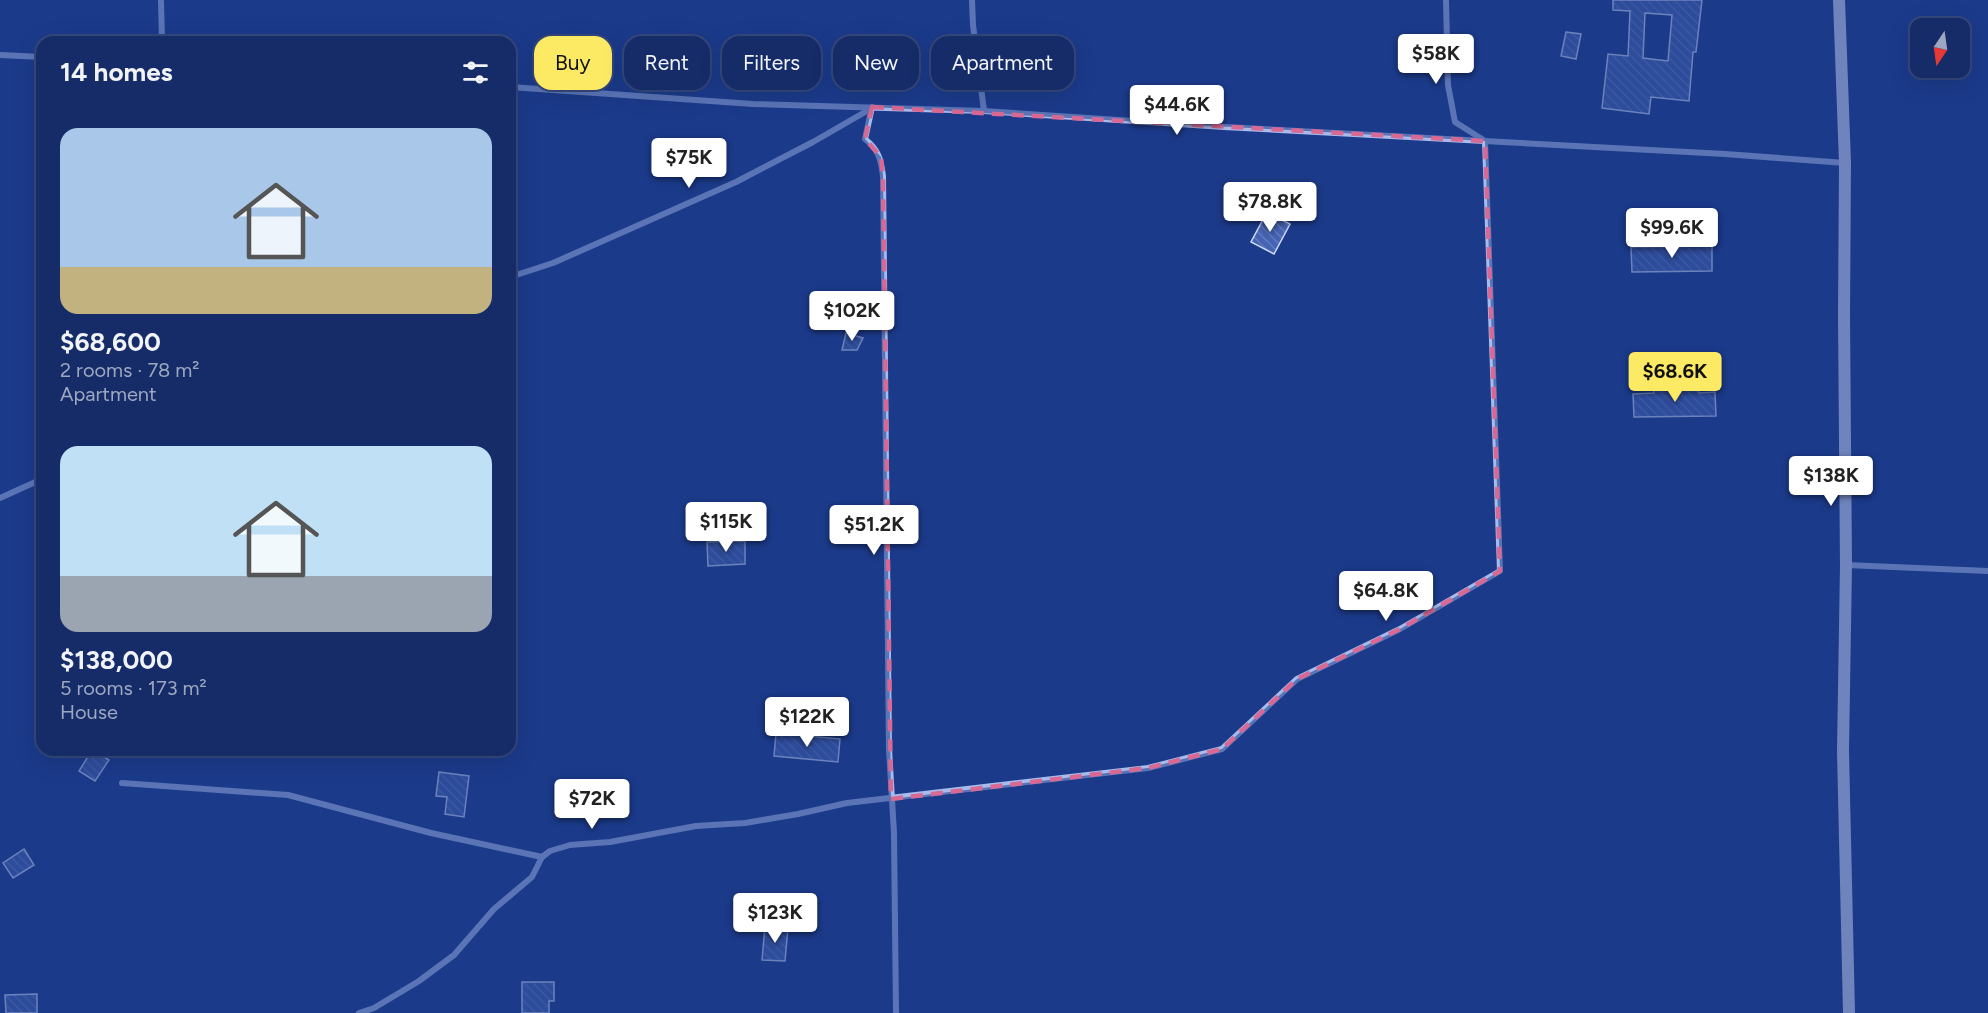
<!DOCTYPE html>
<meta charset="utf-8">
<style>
body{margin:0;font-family:Figtree,sans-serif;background:#1e346e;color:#f1f3f6;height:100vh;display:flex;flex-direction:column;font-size:22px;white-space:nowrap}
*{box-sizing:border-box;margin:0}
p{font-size:20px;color:#9da7c0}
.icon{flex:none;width:33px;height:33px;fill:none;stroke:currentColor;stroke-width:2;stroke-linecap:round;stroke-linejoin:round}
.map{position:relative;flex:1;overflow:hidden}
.panel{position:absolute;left:36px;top:36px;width:480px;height:720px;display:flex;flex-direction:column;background:#152c68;border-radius:18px;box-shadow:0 6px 24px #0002,0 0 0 2px #34487c}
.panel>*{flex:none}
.hud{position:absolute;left:534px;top:36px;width:570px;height:54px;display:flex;gap:12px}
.needle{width:39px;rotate:193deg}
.controls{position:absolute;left:1910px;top:18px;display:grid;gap:12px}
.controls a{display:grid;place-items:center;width:60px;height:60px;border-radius:12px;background:#152c68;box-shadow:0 6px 24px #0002,0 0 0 2px #34487c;font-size:30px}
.price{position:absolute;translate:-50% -51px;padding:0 14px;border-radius:6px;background:#fff;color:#222;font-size:20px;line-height:39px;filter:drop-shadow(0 2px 3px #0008)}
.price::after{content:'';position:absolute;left:50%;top:36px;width:18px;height:14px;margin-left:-9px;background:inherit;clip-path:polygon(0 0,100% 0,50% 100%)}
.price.selected{background:#fcea65;color:#111}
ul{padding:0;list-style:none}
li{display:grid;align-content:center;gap:12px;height:318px;padding:0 24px}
li span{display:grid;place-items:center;height:186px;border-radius:18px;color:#555}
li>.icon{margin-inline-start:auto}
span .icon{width:108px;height:108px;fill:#fffc;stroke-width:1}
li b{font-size:26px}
h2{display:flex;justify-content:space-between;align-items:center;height:72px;padding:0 24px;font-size:26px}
.chip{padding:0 21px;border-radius:18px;background:#152c68;box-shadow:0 6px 24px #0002,0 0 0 2px #34487c;font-size:21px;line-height:54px}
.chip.selected{background:#fcea65;color:#111}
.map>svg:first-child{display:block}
.building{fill:url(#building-back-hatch);stroke:#cdd9f9;stroke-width:1.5;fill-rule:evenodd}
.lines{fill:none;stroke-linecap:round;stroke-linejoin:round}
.minor{stroke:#a7bbec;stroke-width:6}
.secondary{stroke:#d4def9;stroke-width:12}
.marked{fill:none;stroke:#d76994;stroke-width:4.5;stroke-dasharray:12 8;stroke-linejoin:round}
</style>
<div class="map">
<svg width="1988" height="1013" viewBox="0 0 1988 1013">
<defs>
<pattern id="building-back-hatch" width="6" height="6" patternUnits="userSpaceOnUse" patternTransform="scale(1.5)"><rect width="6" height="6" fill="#4563b2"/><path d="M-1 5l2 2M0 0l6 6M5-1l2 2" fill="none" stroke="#617abe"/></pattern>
</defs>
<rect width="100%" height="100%" fill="#1c3a8a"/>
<g class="building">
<path d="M1613,0h89l-6,52h-3l-4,49 -38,-4 -2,17 -47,-6 6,-54 20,2 2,-45 -17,-1zM1645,13l27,2 -4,46 -25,-3z"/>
<path d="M1566,32l15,2 -5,25 -15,-3z"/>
<path d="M954,52l3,33h-14l-2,-32z"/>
<path d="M1267,212l23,12 -16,30 -23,-12z"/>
<path d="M1712,246v25l-80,1 -1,-25z"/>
<path d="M846,333l17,5 -6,12h-15z"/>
<path d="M1672,387l26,1 1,5 16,-1 1,24 -82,1 -1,-23 21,-1v-5z"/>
<path d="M745,541v23l-37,2 -1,-24z"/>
<path d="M776,733l64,6 -2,23 -64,-6z"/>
<path d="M92,750l17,10 -14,21 -16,-10z"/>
<path d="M439,772l30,4 -5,41 -19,-3 2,-17 -11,-1z"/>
<path d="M24,849l10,16 -21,13 -10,-15z"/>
<path d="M765,926l23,2 -3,33 -23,-1z"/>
<path d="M522,982h32v19h-5v12h-27z"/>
<path d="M37,994v19h-31l-1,-18z"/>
</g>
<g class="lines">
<g class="minor">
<path d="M161,0l1,42"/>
<path d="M972,0l1,25 11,86"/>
<path d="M0,55l42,2"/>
<path d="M510,87l243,17 231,7 240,16 501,27 120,9"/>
<path d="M872,107l-7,32c14,11 16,21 18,37l6,573 5,84 2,180"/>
<path d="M510,277l43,-14 183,-81 77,-40 59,-34"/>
<path d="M0,498l42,-19"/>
<path d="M1846,565l142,6"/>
<path d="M122,783l166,12 143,38 111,24"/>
<path d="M359,1013l15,-5 45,-27 35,-26 40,-46 38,-32 10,-20 8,-6 20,-6 40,-3 86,-16 49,-3 53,-9 49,-11 301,-35 74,-19 75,-70 103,-50 100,-58 -15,-430 -30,-19 -7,-37 -2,-85"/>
</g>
<path class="secondary" d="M1839,0l6,163 -1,153 2,249 -3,186 6,262"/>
</g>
<path d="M0 0H1988V1013H0ZM872,107l613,34 15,430 -100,58 -103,50 -75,70 -74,19 -257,31 -8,-623 -2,-19 -16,-18z" fill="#1c3a8a" fill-opacity=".55" fill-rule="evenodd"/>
<path class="marked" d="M872,107l613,34 15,430 -100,58 -103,50 -75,70 -74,19 -257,31 -8,-623 -2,-19 -16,-18z"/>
</svg>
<div class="controls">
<a><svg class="needle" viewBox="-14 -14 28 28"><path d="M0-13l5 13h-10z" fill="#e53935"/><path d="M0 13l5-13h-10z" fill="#9da7c0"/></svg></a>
</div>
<b class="price" style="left:1436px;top:85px">$58K</b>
<b class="price" style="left:1177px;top:136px">$44.6K</b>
<b class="price" style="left:689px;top:189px">$75K</b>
<b class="price" style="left:1270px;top:233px">$78.8K</b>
<b class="price" style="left:1672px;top:259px">$99.6K</b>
<b class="price" style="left:852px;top:342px">$102K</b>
<b class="price selected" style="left:1675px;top:403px">$68.6K</b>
<b class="price" style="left:1831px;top:507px">$138K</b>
<b class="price" style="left:726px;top:553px">$115K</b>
<b class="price" style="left:874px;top:556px">$51.2K</b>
<b class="price" style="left:1386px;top:622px">$64.8K</b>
<b class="price" style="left:807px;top:748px">$122K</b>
<b class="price" style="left:592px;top:830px">$72K</b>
<b class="price" style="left:775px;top:944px">$123K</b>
<div class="hud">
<a class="chip selected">Buy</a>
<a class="chip">Rent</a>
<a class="chip">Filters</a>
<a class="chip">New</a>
<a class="chip">Apartment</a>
</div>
<section class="panel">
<h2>14 homes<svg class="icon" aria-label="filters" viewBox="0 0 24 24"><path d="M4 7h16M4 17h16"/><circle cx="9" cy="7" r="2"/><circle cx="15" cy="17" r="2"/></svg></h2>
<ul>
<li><span style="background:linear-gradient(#a9c7e8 75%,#c2b280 0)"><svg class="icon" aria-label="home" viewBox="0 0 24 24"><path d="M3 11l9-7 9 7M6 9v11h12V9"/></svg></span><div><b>$68,600</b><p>2 rooms · 78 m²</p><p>Apartment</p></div></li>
<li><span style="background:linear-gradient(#bfe0f5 70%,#9aa5b1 0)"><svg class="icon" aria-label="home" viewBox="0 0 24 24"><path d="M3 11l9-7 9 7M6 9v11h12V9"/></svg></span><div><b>$138,000</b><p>5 rooms · 173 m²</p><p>House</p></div></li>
</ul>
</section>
</div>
